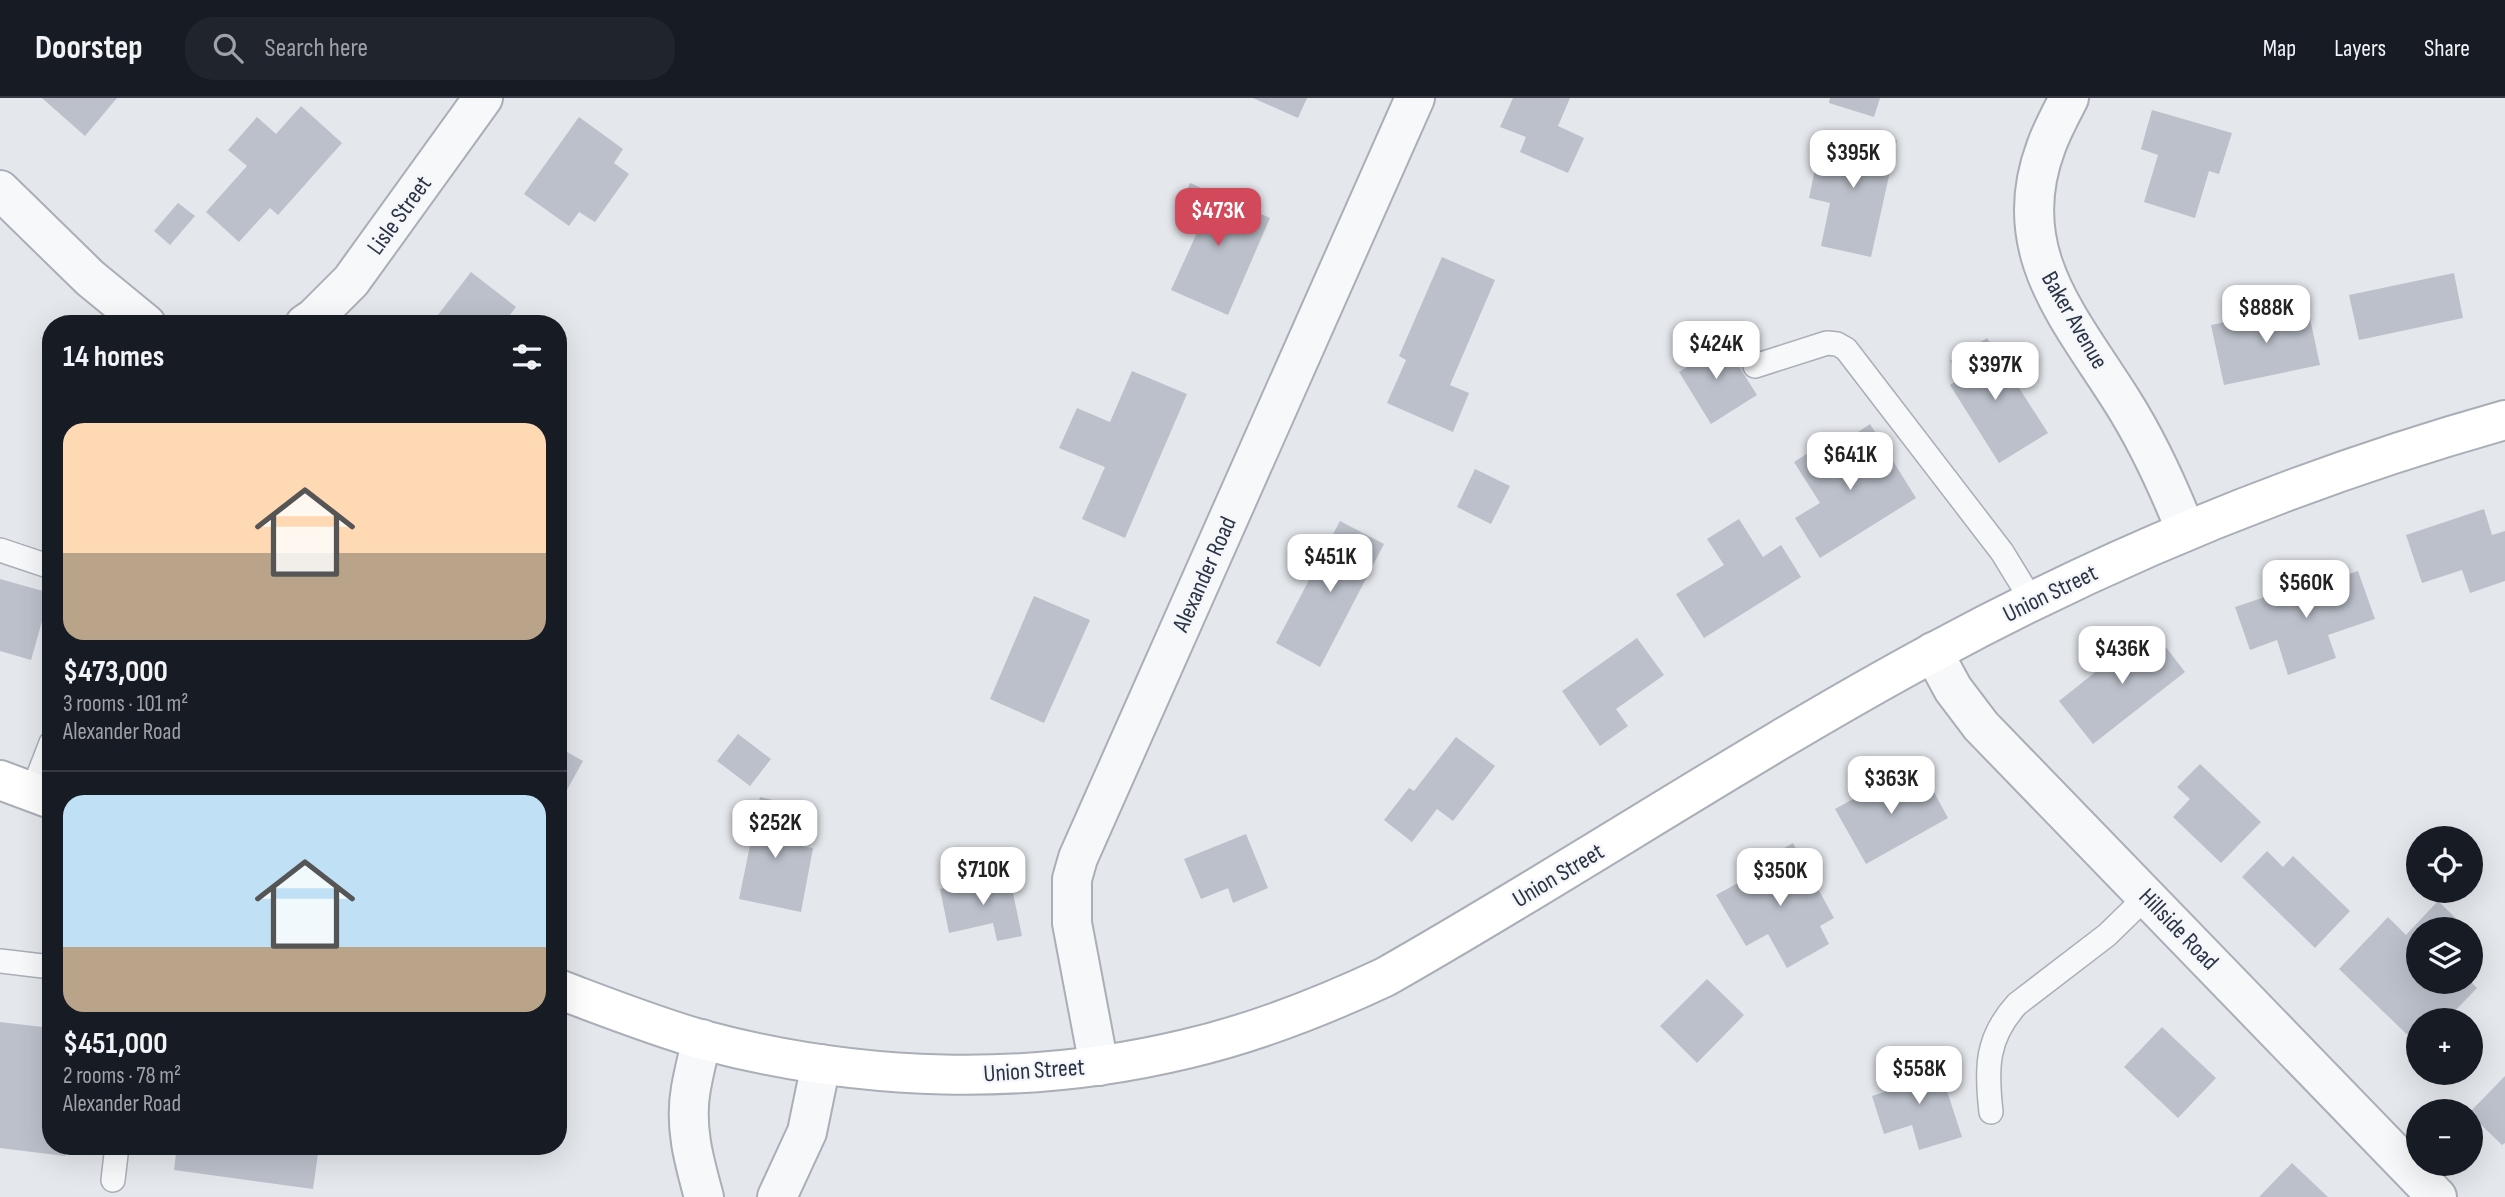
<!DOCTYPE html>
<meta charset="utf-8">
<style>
body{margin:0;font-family:"Sofia Sans Condensed",sans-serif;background:#20242c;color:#f1f3f6;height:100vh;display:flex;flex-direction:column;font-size:26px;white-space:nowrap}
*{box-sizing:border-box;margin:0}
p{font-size:23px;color:#9ea1a6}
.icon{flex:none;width:38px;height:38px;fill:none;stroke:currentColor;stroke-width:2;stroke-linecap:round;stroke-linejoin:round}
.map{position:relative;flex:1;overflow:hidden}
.drawer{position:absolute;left:42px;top:217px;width:525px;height:840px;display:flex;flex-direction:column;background:#171b24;border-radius:28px;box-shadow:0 7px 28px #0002}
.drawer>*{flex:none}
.buttons{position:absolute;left:2406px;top:728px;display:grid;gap:14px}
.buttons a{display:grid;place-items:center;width:77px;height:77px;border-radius:50%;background:#171b24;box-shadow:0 7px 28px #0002;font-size:35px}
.price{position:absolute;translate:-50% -60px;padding:0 16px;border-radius:14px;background:#fff;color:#222;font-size:23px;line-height:46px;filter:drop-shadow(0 2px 4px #0008)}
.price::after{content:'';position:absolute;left:50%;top:42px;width:21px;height:16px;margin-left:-10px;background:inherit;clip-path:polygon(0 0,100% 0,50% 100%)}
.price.selected{background:#d1495b;color:#fff}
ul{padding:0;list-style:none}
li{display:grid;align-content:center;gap:14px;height:371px;padding:0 21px}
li+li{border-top:2px solid #363941}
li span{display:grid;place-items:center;height:217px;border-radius:21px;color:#555}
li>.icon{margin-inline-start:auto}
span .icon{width:126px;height:126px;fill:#fffc;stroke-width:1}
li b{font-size:30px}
h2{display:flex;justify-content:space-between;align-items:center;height:84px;padding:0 21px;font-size:30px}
header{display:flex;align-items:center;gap:42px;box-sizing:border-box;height:98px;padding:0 35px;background:#171b24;border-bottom:2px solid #363941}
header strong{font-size:33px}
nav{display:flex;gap:38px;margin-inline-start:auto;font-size:24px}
.search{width:490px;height:63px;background:#20242c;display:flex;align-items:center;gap:18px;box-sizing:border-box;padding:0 24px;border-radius:28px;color:#9ea1a6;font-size:26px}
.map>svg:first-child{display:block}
.building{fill:#bbc0ca}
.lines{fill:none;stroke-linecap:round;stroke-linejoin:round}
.service-casing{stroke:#a9aeb7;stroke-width:26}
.minor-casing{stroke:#a9aeb7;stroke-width:42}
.secondary-casing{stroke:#a9aeb7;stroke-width:42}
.service{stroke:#f7f8fa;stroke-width:23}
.minor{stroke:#f7f8fa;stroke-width:38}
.secondary{stroke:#fff;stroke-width:38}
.labels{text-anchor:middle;stroke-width:5;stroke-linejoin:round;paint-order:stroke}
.street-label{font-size:24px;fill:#2b3445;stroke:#f4f6f9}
</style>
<header>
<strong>Doorstep</strong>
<div class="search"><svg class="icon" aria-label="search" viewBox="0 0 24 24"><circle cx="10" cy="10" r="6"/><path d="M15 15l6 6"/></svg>Search here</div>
<nav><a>Map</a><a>Layers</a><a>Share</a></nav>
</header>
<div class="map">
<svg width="2505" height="1099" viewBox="0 0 2505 1099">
<rect width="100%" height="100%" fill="#e4e7ec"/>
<g class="building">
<path d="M42,0h75l-32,38z"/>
<path d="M1253,0h54l-9,20z"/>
<path d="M1513,0h57l-12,28 26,12 -16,35 -48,-21 6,-15 -26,-10z"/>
<path d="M1830,0h50l-6,19 -45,-14z"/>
<path d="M301,8l41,37 -64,72 -8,-7 -31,34 -33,-30 41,-46 -19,-16 29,-33 19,17z"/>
<path d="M2152,12l80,23 -13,41 -10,-3 -14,47 -51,-16 14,-47 -17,-6z"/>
<path d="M579,19l44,32 -9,14 15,11 -34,48 -16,-10 -10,14 -45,-32z"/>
<path d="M1852,33l45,9 -26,117 -50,-11 9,-43 -21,-5 12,-58 28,6z"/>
<path d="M1190,85l80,35 -42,97 -57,-25 29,-64 -24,-10z"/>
<path d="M178,105l17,13 -25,29 -16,-14z"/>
<path d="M1442,159l53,23 -45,105 19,8 -16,39 -66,-29 19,-43 -7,-4z"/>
<path d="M471,174l45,35 -13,17h-72z"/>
<path d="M2454,175l9,45 -104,22 -10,-45z"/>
<path d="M2307,207l13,60 -96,20 -13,-60z"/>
<path d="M1987,240l61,95 -49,30 -49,-78 11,-7 -11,-17z"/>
<path d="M1707,243l6,9 11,-7 33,52 -46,29 -32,-52 13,-8 -5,-11z"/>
<path d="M1132,273l55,23 -62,144 -43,-19 23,-52 -46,-19 18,-40 33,14z"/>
<path d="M1870,326l46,74 -96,60 -25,-40 25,-15 -26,-41 38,-24 18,28 17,-11 -12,-21z"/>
<path d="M1475,371l35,17 -19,38 -34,-17z"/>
<path d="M2484,411l8,26 13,-4v50l-35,12 -8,-23 -40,13 -16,-48z"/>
<path d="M1739,421l24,38 18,-12 20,32 -97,61 -28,-44 48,-29 -17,-26z"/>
<path d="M1340,423l44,23 -64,123 -44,-24z"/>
<path d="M2358,473l17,48 -47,16 8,23 -48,17 -11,-35 -27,10 -15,-43 42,-14 2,4z"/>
<path d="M0,481l50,14 -19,67 -31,-9z"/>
<path d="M1034,498l56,24 -46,103 -54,-24z"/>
<path d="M2151,530l34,44 -92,72 -34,-43z"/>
<path d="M1637,540l27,37 -48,34 12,17 -28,20 -38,-55z"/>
<path d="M738,636l33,25 -21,27 -33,-25z"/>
<path d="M1456,639l39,29 -42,55 -16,-12 -25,33 -28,-22 25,-32 5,3z"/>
<path d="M558,649l25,14 -25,45z"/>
<path d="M2200,666l61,58 -40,41 -48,-46 17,-18 -13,-12z"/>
<path d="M1922,672l26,48 -82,46 -31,-55 33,-18 4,7z"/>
<path d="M760,699l34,8 -8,38 27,5 -12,64 -62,-13z"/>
<path d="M1246,736l22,54 -35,15 -5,-15 -27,11 -17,-40z"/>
<path d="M1793,745l41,75 -14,8 9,18 -42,24 -19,-34 -22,12 -30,-51 57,-31 -4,-7z"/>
<path d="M2267,753l16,16 10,-11 57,55 -35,37 -73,-71z"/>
<path d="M1009,776l13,62 -25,5 -4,-18 -44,10 -9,-44z"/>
<path d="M2438,803l29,28h-49v53h53l6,6 -31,32h-28v25l-79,-76 49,-52 18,18z"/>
<path d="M1707,881l37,36 -47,48 -37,-37z"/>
<path d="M0,924l51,6v118h15l-1,10 -65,-8z"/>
<path d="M2162,929l54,51 -38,40 -54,-51z"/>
<path d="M1937,962l25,77 -43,13 -7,-25 -28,9 -12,-38 25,-8 -5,-14z"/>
<path d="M2505,978v67l-3,2 -31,-30v-4z"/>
<path d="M177,1048h142l-6,43 -139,-19z"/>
<path d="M2292,1065l36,34h-69z"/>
</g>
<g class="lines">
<defs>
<g id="service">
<path d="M1755,268l72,-23 10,1 9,5 156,203 30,49"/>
<path d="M0,452l51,17"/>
<path d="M32,694l19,-49"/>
<path d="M0,863l51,6"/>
<path d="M1991,1014c-5,-44 -5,-74 26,-108l90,-69 40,-39"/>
<path d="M113,1082l4,-34"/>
</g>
<g id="minor">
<path d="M2069,0c-8,16 -17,32 -23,49 -39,104 24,171 76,254 26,41 46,85 64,130"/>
<path d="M0,92l90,88 56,46"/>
<path d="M305,226l9,-6 37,-37 132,-183"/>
<path d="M1933,554l20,37 28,37 456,471"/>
<path d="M702,941c-4,16 -8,33 -11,49 -7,38 3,73 13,109"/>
<path d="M1099,968l-27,-143v-44l6,-21 337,-760"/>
<path d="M777,1099l30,-65 14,-68"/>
</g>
<g id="secondary">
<path d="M0,682l51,19"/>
<path d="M558,891c48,18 96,37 145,51 157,42 325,47 483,9 69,-16 135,-42 199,-72 185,-105 362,-224 549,-325 181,-98 372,-176 571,-232"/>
</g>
</defs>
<use href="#service" class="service-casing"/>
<use href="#minor" class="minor-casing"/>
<use href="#secondary" class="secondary-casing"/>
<use href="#service" class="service"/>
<use href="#minor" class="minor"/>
<use href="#secondary" class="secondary"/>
</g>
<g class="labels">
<g class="street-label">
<text transform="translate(399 117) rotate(-54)" y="8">Lisle Street</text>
<text transform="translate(2075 222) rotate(60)" y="8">Baker Avenue</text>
<text transform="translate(1204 476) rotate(-66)" y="8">Alexander Road</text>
<text transform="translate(2050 495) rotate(-26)" y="8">Union Street</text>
<text transform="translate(1558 777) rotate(-31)" y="8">Union Street</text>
<text transform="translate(2179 831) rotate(46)" y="8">Hillside Road</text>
<text transform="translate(1034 972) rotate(-4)" y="8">Union Street</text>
</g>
</g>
</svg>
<div class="buttons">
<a><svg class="icon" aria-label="locate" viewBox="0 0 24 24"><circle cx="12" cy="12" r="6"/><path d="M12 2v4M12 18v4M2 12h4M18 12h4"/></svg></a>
<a><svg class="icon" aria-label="layers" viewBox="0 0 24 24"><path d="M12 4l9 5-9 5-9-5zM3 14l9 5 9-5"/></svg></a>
<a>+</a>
<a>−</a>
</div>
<b class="price" style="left:1853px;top:92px">$395K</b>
<b class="price selected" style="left:1218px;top:150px">$473K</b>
<b class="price" style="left:2266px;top:247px">$888K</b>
<b class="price" style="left:1716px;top:283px">$424K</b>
<b class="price" style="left:1995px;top:304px">$397K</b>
<b class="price" style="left:1850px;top:394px">$641K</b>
<b class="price" style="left:1330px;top:496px">$451K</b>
<b class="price" style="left:2306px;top:522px">$560K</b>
<b class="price" style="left:2122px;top:588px">$436K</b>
<b class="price" style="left:1891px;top:718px">$363K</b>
<b class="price" style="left:775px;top:762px">$252K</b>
<b class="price" style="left:983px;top:809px">$710K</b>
<b class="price" style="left:1780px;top:810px">$350K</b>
<b class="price" style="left:1919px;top:1008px">$558K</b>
<section class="drawer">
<h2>14 homes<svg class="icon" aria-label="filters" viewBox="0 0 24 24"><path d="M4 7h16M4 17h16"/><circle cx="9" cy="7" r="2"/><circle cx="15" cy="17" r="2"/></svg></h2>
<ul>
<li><span style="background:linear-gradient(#ffd9b3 60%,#b9a48a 0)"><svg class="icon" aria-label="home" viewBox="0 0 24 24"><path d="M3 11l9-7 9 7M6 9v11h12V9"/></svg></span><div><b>$473,000</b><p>3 rooms · 101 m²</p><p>Alexander Road</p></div></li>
<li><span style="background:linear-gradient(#bfe0f5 70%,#b9a48a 0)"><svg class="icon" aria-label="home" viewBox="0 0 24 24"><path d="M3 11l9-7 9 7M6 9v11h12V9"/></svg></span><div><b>$451,000</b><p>2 rooms · 78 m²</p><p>Alexander Road</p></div></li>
</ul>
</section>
</div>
